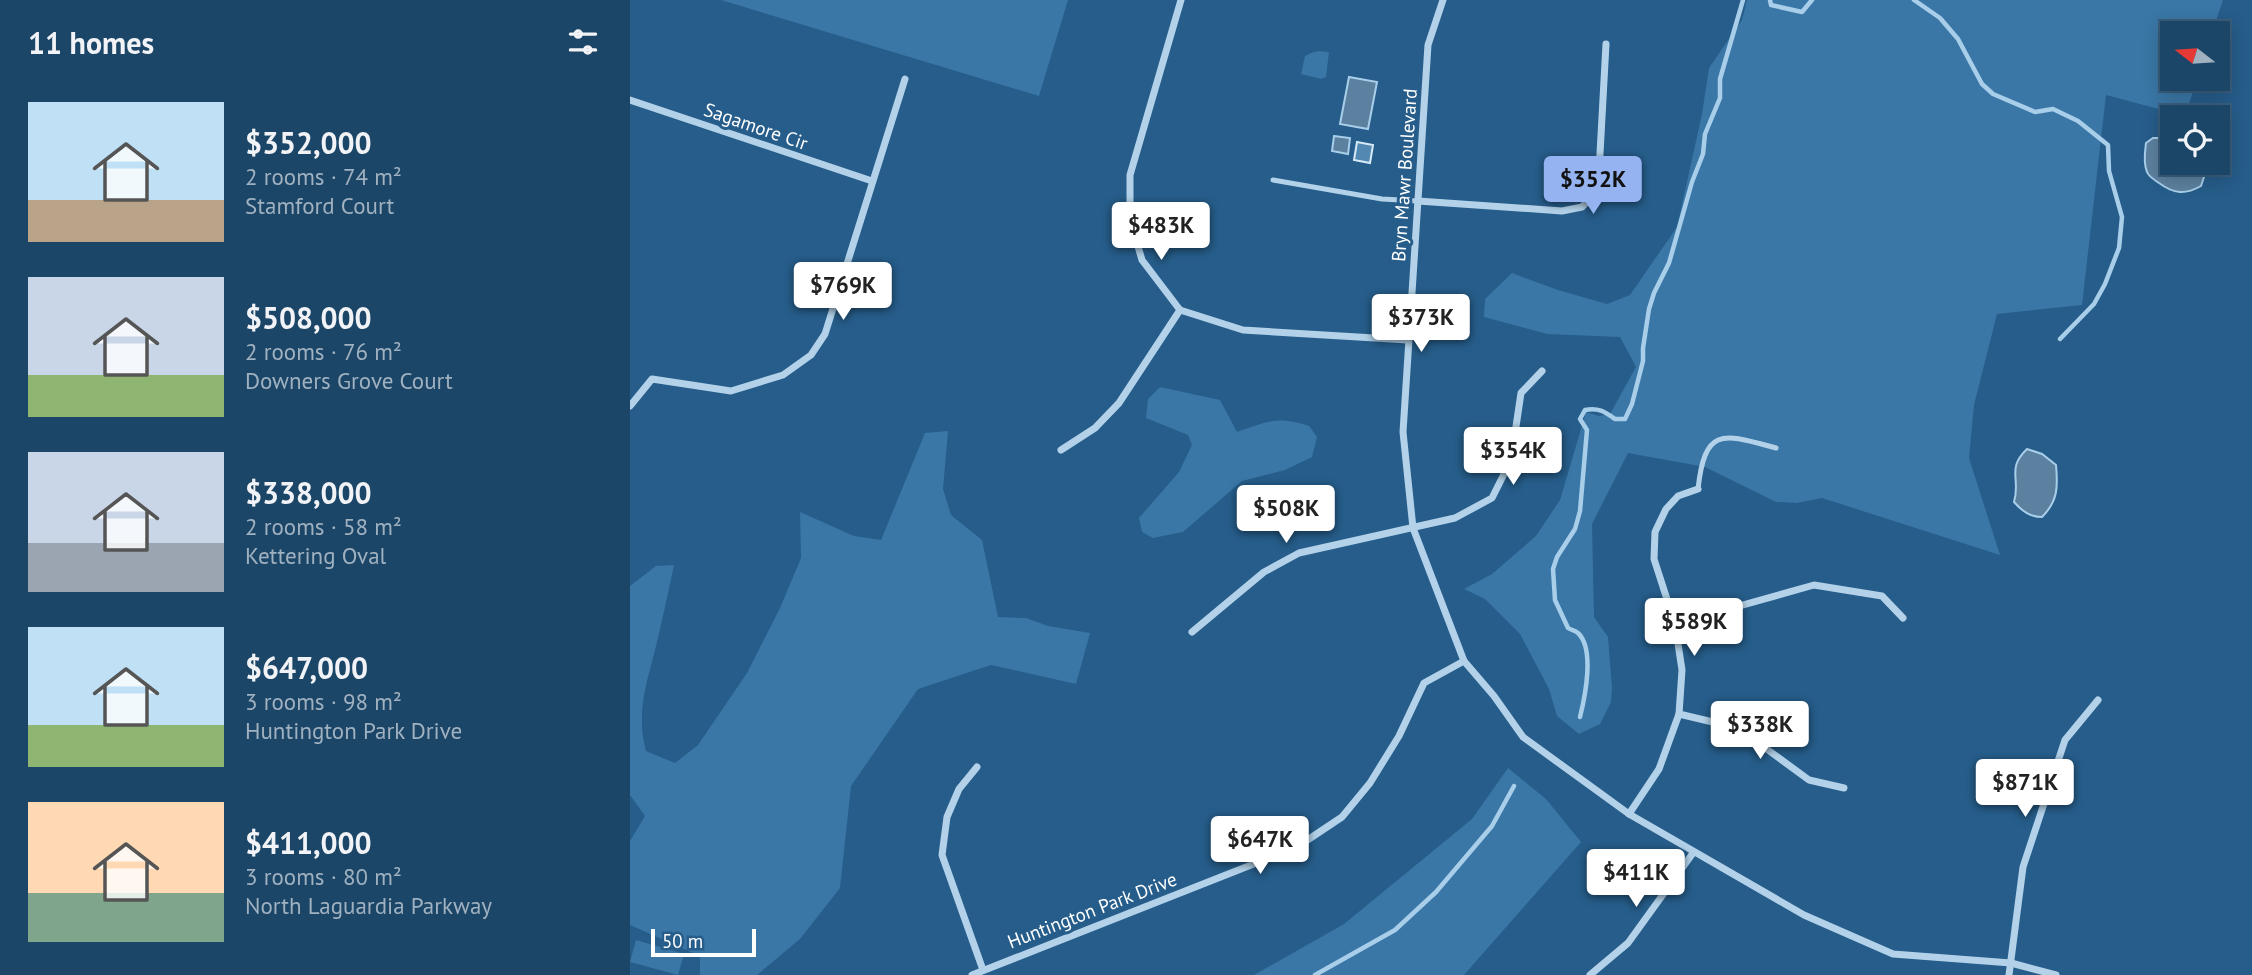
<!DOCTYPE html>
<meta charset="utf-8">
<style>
body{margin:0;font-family:"PT Sans",sans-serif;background:#295071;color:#f1f3f6;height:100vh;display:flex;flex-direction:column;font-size:26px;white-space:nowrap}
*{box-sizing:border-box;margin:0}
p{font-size:23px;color:#a0b1c0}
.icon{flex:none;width:38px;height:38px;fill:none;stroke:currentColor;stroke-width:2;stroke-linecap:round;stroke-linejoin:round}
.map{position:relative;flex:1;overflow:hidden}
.drawer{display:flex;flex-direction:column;background:#1c4668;width:630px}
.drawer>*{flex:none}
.needle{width:46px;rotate:287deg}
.buttons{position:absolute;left:1530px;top:21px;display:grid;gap:14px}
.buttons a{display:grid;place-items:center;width:70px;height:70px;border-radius:0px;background:#1c4668;box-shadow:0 4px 18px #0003,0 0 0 2px #3a5e7c;font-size:35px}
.scale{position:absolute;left:21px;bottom:18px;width:105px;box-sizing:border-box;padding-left:7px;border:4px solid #fff;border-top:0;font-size:19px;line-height:24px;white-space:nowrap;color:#fff;-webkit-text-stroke:5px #265d8a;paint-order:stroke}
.price{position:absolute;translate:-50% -60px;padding:0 16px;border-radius:7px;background:#fff;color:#222;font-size:23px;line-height:46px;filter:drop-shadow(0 2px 4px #0008)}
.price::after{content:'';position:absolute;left:50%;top:42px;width:21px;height:16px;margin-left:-10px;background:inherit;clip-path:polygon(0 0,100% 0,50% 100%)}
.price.active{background:#95b2f1;color:#111}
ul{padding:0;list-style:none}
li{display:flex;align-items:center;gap:21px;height:175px;padding:0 28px}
li span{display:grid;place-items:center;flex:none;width:196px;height:140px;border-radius:0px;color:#555}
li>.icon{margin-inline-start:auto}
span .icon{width:84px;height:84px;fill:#fffc;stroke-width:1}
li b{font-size:30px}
h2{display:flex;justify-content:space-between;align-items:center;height:84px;padding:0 28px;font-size:30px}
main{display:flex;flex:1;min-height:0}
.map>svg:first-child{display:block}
.green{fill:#3a77a6}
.water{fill:#5c809f;stroke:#a8ceea;stroke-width:2}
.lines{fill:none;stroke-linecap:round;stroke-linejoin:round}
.stream{stroke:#a8ceea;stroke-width:4.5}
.building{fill:#5288b2;stroke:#d7e9f7;stroke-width:2}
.lane{stroke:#b3d2e9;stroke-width:5}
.street{stroke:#b3d2e9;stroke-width:7}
.labels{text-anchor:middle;stroke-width:6;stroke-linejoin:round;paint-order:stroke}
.street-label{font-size:19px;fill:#fff;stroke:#265d8a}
</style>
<main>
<section class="drawer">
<h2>11 homes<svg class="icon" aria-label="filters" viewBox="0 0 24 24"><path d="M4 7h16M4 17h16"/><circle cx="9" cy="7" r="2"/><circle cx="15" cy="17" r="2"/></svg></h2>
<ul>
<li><span style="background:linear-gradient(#bfe0f5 70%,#b9a48a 0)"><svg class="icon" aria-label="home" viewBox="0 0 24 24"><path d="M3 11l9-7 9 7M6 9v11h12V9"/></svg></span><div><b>$352,000</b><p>2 rooms · 74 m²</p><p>Stamford Court</p></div></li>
<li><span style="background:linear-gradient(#c9d6e8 70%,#8fb573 0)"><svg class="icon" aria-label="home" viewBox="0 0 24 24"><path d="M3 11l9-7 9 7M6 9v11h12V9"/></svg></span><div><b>$508,000</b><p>2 rooms · 76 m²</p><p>Downers Grove Court</p></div></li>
<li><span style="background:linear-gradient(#c9d6e8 65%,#9aa5b1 0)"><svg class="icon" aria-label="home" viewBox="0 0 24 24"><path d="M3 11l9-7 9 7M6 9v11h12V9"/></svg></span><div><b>$338,000</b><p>2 rooms · 58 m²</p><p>Kettering Oval</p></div></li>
<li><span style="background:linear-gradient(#bfe0f5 70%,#8fb573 0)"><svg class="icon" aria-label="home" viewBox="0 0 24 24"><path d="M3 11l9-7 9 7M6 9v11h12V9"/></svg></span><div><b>$647,000</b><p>3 rooms · 98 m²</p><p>Huntington Park Drive</p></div></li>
<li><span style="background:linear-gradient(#ffd9b3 65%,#7fa58c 0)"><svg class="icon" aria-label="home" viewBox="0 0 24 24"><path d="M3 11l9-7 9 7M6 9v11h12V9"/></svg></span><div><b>$411,000</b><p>3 rooms · 80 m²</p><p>North Laguardia Parkway</p></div></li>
</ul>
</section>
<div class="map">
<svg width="1622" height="975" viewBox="0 0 1622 975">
<rect width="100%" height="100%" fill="#265d8a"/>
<g class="green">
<path d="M91,0h347l-29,96z"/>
<path d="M1117,0h476l-11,33h-40v46h25l-12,37 -79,-21 -24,210 -85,9 -23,91 -5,53 31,97 -178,-57 -25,5 -21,-1 -71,-35 -77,-14 -36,71 2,93 14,20 4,51 -1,14 -11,22 -21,10 -22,-18 -8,-27 -29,-55 -35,-35 -21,-10 28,-15 44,-38 24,-36 26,-88 13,4 11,-2 26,-47 -16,-30 -73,-3 -63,-17 1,-18 27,-26 46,17 49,14 23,-9 47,-68 25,-113 7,-46 33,-48z"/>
<path d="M689,51l10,1 -3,25 -5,2 -20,-5 4,-18 6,-3z"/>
<path d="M530,387l60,13 17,32c31,-11 40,-16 72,-6l8,11 -5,20 -27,13 -43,11 -59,51 -30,6 -11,-6 -3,-14 40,-46 13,-27 -4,-10 -42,-17 2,-19z"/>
<path d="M318,431l-5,58 8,26 31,25 16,77 28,1 22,8 42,7 -14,51 -85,-19 -73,24 -67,97 -11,102 -40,51 -43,36h-57v-19l-70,-31v-84l15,-25 -15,-21v-209l26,-20 18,-1c-6,28 -12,57 -19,85 -9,36 -19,63 -9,101l29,12 23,-18 49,-72 33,-65 21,-50 -1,-46 54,24 27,4 44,-107z"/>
<path d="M878,768l38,31 35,43 -117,133h-210l90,-51 128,-105z"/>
<path d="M6,940l48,14 -6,21 -48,-13z"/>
</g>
<g class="water">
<path d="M719,77l28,5 -9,47 -28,-5z"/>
<path d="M704,136l16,2 -2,16 -16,-3z"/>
<path d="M1523,138h19v25h30l2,14 -3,9c-16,9 -27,8 -42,-3 -4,-3 -10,-6 -12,-11 -4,-9 -2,-21 -1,-29z"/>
<path d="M1397,449l15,5 14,11c2,22 2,36 -14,52 -12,0 -20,-6 -28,-15 7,-23 -8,-33 13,-53z"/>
</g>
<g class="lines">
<g class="stream">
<path d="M1140,0l1,5 31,7 10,-12"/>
<path d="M1284,0l26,18 18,21 24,45 11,10 42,18 18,-3 25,12 30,24 1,26 13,46 -3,31 -14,36 -11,20 -34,35"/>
<path d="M950,717c5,-20 15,-68 -2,-84 -3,-3 -7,-3 -10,-5l-13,-28 -2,-31 4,-12 18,-28 5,-18 7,-81 -7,-11 5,-9c13,-3 20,2 30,9h10l7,-15 11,-43v-13l6,-39 5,-16 15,-30 23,-81 11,-28 2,-20 15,-36v-19l23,-79"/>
<path d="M685,975l80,-45 41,-38 56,-66 22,-40"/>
</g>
</g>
<path class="building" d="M727,142l16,3 -3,18 -16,-3z"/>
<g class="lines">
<g class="lane">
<path d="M643,180l109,19 36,2"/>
<path d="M1068,489c7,-64 26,-55 78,-41"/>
</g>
<g class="street">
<path d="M551,0l-51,175v44l12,41 38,50 63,20 165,10"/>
<path d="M813,0l-15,45 -25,387 10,96 51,133 30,35 29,41 106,77 175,101 89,39 118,9 45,12"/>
<path d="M0,100l242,81"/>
<path d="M788,201l144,10 20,-4 16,-17 8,-146"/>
<path d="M0,406l22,-27 79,12 52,-16 28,-20 14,-21 80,-255"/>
<path d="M431,450l34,-22 24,-25 61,-93"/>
<path d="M1045,624l139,-39 68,11 21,22"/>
<path d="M562,632l72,-60 35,-19 156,-35 37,-20 19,-38 10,-67 21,-22"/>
<path d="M1049,714l59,14 71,52 35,8"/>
<path d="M347,767l-18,22 -12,28 -5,38 41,115"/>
<path d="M999,814l30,-45 20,-55 3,-44 -7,-46 -21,-65 1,-27 11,-23 12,-13 20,-7"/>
<path d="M342,975l325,-128 45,-30 28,-34 29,-47 25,-53 40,-22"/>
<path d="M960,975l38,-32 65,-90"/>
<path d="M1379,975l14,-108 42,-127 33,-40"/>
</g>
</g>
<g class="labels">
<g class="street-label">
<text transform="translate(126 126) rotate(19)" y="7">Sagamore Cir</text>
<text transform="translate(774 175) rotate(-86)" y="7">Bryn Mawr Boulevard</text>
<text transform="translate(462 910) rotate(-21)" y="7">Huntington Park Drive</text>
</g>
</g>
</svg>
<div class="buttons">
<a><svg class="needle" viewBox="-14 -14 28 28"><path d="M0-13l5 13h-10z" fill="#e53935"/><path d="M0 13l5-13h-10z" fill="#a0b1c0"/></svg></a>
<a><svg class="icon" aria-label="locate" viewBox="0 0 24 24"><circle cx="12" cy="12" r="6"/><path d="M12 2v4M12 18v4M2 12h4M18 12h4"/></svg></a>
</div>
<div class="scale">50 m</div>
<b class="price active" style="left:963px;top:216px">$352K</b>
<b class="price" style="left:531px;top:262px">$483K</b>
<b class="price" style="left:213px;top:322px">$769K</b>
<b class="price" style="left:791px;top:354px">$373K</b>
<b class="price" style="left:883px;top:487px">$354K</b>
<b class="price" style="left:656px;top:545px">$508K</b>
<b class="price" style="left:1064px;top:658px">$589K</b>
<b class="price" style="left:1130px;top:761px">$338K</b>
<b class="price" style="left:1395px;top:819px">$871K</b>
<b class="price" style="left:630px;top:876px">$647K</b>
<b class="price" style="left:1006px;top:909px">$411K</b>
</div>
</main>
